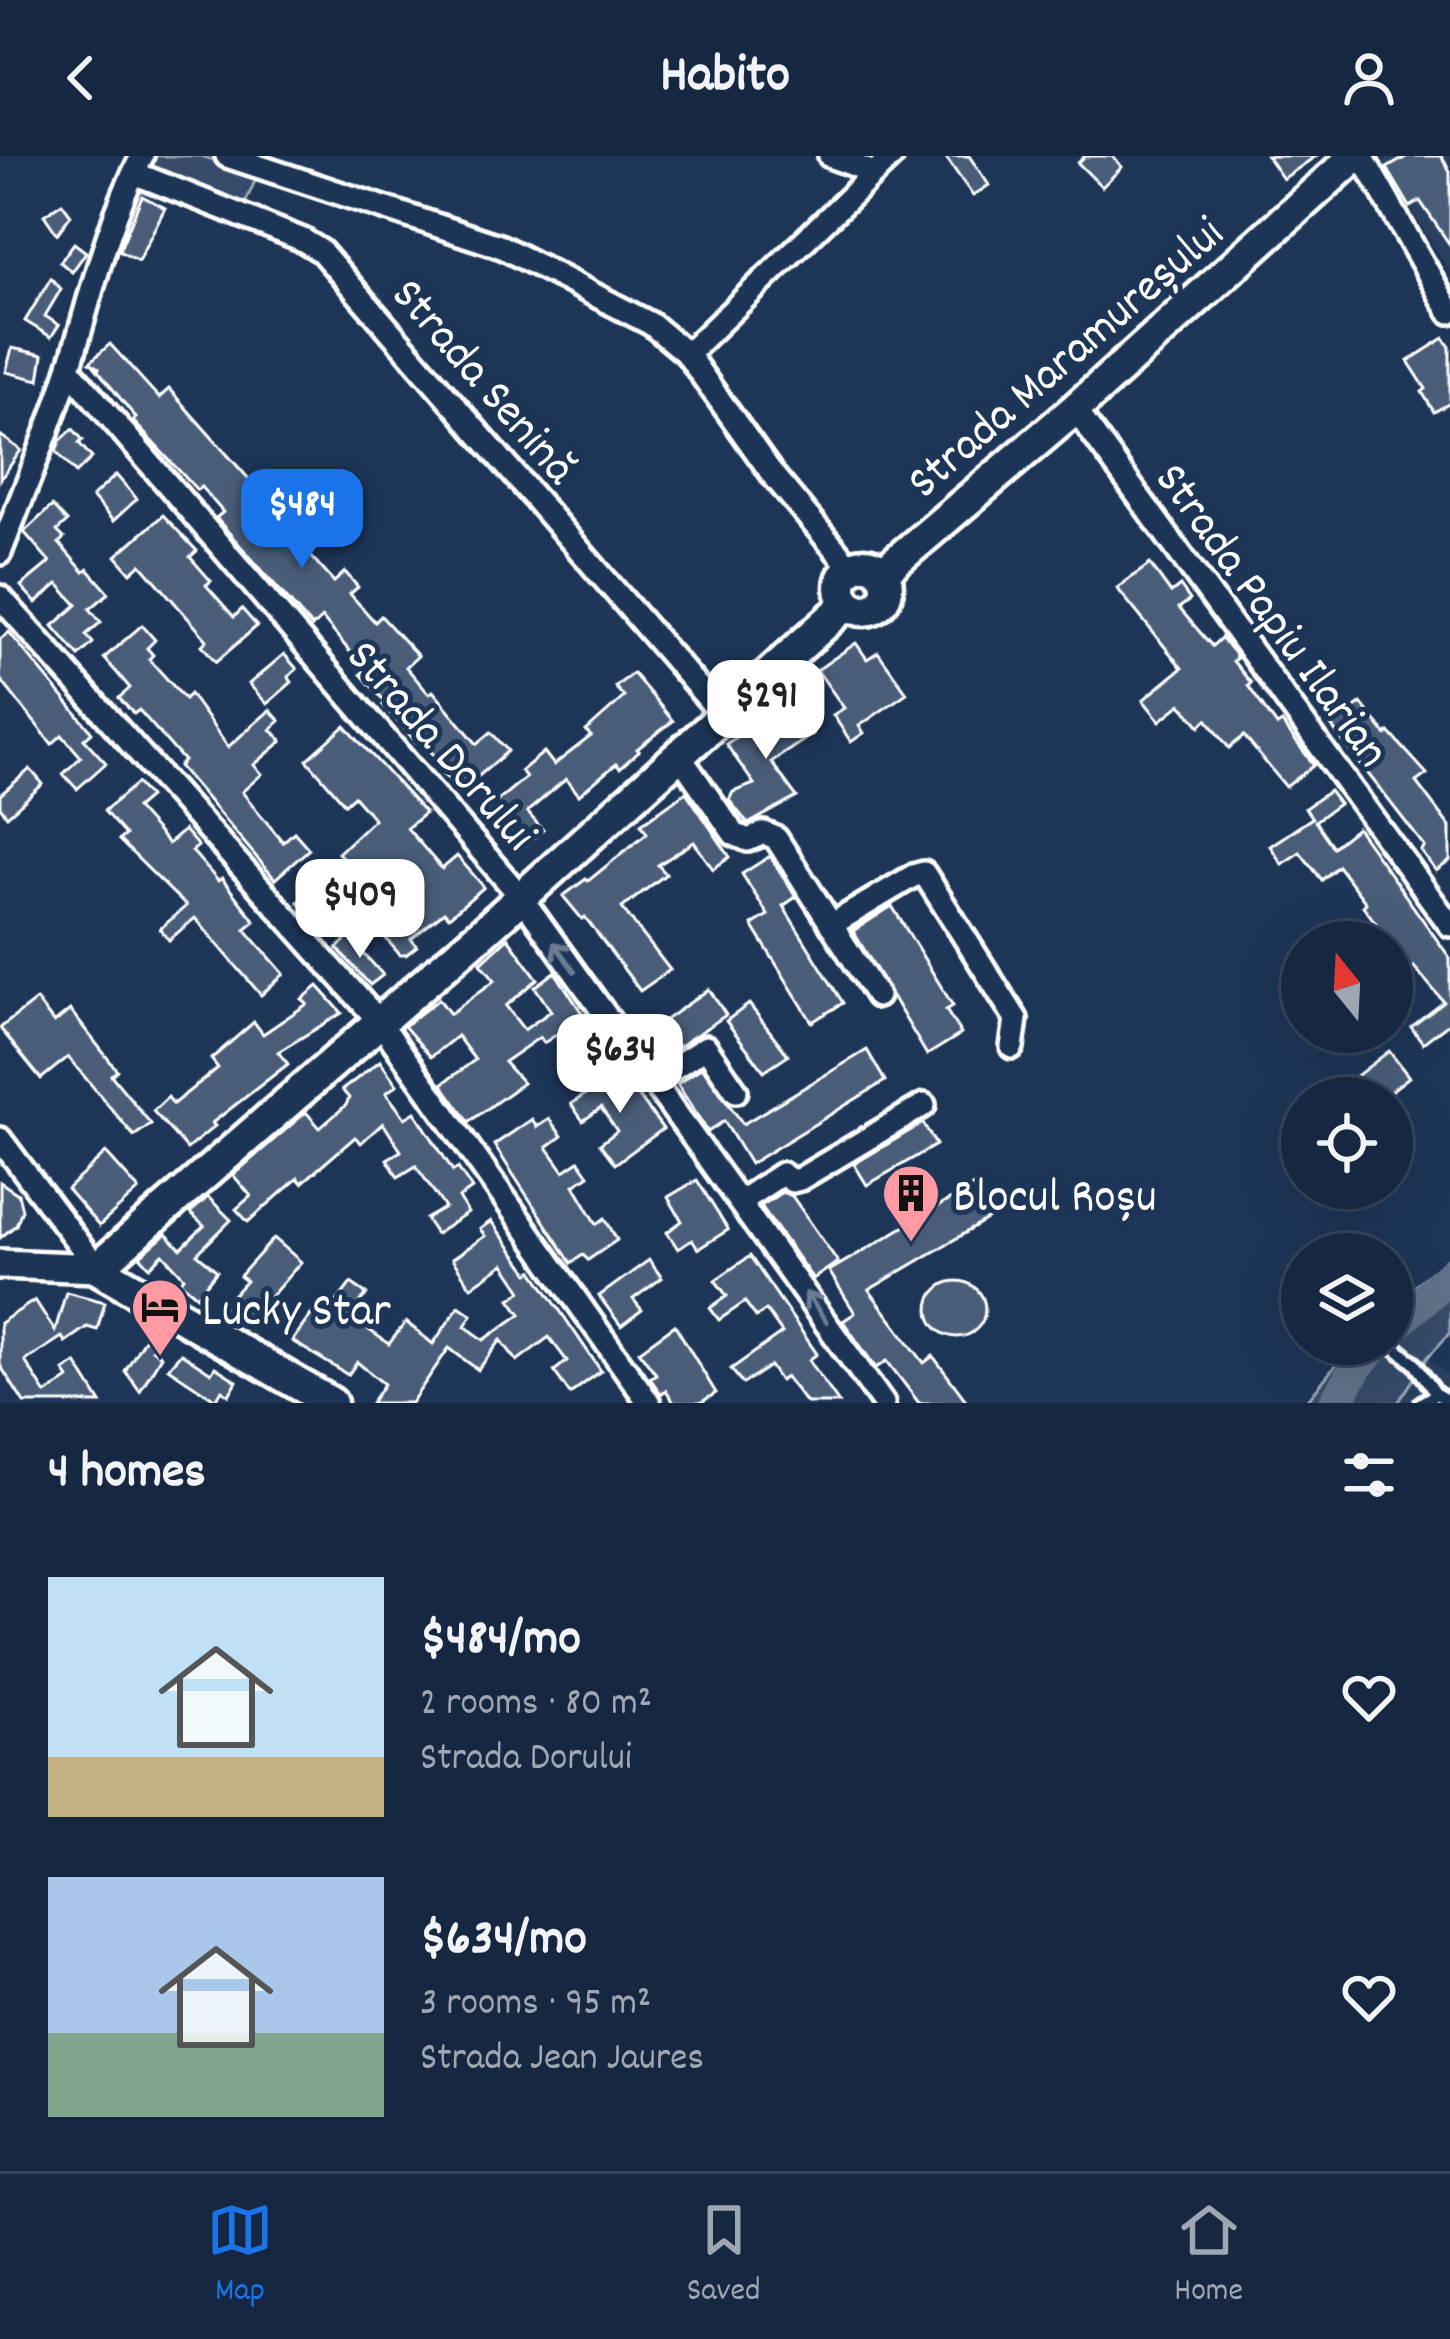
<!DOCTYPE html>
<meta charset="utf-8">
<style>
body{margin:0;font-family:Dekko,sans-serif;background:#1f3048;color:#f1f3f6;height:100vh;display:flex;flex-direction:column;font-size:45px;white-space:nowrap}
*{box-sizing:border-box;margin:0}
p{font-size:39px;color:#9ea6b1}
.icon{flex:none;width:66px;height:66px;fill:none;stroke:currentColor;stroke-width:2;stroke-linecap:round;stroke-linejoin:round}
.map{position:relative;height:1247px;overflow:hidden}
.drawer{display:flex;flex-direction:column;background:#162841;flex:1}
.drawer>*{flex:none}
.needle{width:78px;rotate:342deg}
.tools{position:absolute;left:1281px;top:765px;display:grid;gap:24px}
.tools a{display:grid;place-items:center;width:132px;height:132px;border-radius:50%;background:#162841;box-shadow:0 12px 48px #0002,0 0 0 3px #35445a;font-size:60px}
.price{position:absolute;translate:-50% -102px;padding:0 27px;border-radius:24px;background:#fff;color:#222;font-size:39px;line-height:78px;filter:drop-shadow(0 3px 6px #0008)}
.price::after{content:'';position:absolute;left:50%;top:72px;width:36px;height:27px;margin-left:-18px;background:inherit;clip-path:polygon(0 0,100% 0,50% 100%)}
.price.on{background:#1a73e8;color:#fff}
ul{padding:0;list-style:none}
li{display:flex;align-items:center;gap:36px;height:300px;padding:0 48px}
li span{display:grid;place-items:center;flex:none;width:336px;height:240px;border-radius:0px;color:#555}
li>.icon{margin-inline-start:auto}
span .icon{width:144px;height:144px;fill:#fffc;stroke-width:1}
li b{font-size:51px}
h2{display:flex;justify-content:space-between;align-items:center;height:144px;padding:0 48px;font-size:51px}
header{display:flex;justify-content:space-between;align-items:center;height:156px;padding:0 48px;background:#162841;font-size:54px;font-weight:800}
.tab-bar{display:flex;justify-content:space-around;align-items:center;height:168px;border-top:3px solid #35445a;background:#162841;font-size:33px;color:#9ea6b1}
.tab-bar a{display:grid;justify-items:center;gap:6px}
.tab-bar .on{color:#1a73e8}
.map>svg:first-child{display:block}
.built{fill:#2a4161}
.green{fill:#364b69;stroke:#9aa5b4;stroke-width:3}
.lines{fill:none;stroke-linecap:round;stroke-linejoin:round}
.river{stroke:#617289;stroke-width:33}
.building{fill:#4a5d79;stroke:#fff;stroke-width:3}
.service-casing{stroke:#fff;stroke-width:20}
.minor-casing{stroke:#fff;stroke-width:30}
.tertiary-casing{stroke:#fff;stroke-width:36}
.secondary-casing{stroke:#fff;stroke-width:39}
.service{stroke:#1d3557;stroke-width:10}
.minor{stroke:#1d3557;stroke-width:21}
.tertiary{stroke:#1d3557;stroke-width:27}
.secondary{stroke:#1d3557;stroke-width:30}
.oneway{stroke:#6c7c92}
.labels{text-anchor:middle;stroke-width:10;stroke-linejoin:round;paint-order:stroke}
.street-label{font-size:48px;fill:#fff;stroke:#1d3557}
.poi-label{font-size:48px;fill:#fff;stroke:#1d3557;text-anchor:start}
</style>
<header><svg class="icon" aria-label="back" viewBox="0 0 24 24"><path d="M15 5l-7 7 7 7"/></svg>Habito<svg class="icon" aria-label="person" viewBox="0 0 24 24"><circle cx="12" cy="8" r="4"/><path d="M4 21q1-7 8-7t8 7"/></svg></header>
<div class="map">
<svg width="1450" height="1247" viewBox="0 0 1450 1247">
<rect width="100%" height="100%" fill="#1d3557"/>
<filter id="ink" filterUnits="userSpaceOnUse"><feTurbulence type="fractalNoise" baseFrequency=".00833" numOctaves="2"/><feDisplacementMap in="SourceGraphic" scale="24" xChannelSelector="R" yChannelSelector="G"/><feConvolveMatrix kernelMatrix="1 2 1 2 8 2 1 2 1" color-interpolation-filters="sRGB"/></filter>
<g filter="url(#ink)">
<g class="built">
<path d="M1390,0h60v116l-68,-110z"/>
<path d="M1428,1201l22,20v26h-52z"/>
</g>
<g class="green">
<path d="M152,0h49l57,18 -14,32 -98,-37z"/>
<path d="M1450,1100v77l-22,24 -30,46h-93l48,-59h39v-40z"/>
</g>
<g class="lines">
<g class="river">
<path d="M1392,1172l58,-53"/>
<path d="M1335,1247l22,-37 20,-22"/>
</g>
</g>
<g class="building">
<path d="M945,0h24l20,29 -16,11z"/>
<path d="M1085,0h27l10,11 -20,20 -24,-24z"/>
<path d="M1267,0h49l-33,23z"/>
<path d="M1408,0h33l9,15v74l-30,-44 -10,6 -23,-39z"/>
<path d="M142,40l23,12 -27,53 -19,-10z"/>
<path d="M62,47l9,12 -14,19 -13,-19z"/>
<path d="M74,87l12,9 -14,20 -12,-10z"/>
<path d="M51,122l10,11 -16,27 14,9 -8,12 -26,-16z"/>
<path d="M1444,182l6,9v56l-16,9 -12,-20 4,-3 -18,-28z"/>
<path d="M110,188l49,54 10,-9 103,116 5,-4 23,26 26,-23 18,20 -35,30 25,28 11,-10 13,15 -8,7 25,28 6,-6 37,40 -12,11 23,27 4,-3 44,53 14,-12 17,19 -48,41 -17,-19 4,-3 -27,-31 -4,3 -33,-37 3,-2 -25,-29 4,-4 -43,-52 -10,9 -96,-109 7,-6 -22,-25 -4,3 -64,-69 3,-3 -41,-51 5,2 -10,-7z"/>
<path d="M12,192l31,7 -4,25 -33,-8z"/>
<path d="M73,273l10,11 -4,3 13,15 -16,15 -20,-22 4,-10z"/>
<path d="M0,279l21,15 -21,30z"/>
<path d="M116,319l21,24 -24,22 -21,-24z"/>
<path d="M52,350l15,16 -10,9 7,7 -5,5 25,29 4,-3 21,24 -19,16 11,13 -15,13 7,8 -14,13 -26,-30 24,-21 -19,-21 -22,19 -15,-17 29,-24 -26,-30z"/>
<path d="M163,359l34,36 -7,6 21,24 -5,4 28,32 8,-8 15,17 -41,36 -14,-17 5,-5 -66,-76 -10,9 -15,-17z"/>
<path d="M1150,408l21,29 9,-7 10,14 -11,8 33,38 9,-8 12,14 4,6 -4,3 18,22 -3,3 29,40 5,-3 32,42 -28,22 -42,-51 -15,12 -22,-29 -7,7 -19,-22 -21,17 -17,-21 39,-32 -65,-80z"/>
<path d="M142,469l13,15 -8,8 6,7 -4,4 36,40 5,-5 38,53 42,-37 10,11 -9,8 11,12 -28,24 8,9 -20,18 41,50 11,-10 15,17 -34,30 -96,-113 5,-5 -45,-51 -5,4 -15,-16 11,-10 -26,-30z"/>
<path d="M9,476l83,100 -8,7 22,24 -29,26 -14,-15 18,-17 -19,-22 -10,9 -52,-65v-40z"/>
<path d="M856,487l11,16 11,-7 29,41 -48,33 5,7 -13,9 -18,-27 11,-7 -27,-38z"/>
<path d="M284,498l13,15 -9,8 4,5 -25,22 -18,-20z"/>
<path d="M633,517l40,48 -36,28 2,2 -19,17 -4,-4 -37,31 -13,-16 -39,33 16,18 -23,18 -35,-37 41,-34 -5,-6 23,-19 10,13 37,-29 -5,-5 38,-34 -9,-10z"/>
<path d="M1361,547l25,32 3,-3 38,42 -11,8 34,45v34l-14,10 -15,-20 4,-4 -94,-121z"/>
<path d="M783,548l8,12 7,-5 15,23 -42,28 26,35 -49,27 -19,-24 4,-8 21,-8 -28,-40z"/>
<path d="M345,570l80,87 -18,15 35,41 15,-13 27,31 -35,30 -5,-5 -33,27 6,7 -11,9h-6l-18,-21 15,-13 -32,-38 -48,42 -19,-23 48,-41 -8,-8 36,-34 -20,-23 -9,8 -38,-44z"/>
<path d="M30,613l13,15 -36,32 -7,-9v-12z"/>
<path d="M137,627l12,14 -13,11 32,36 16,-14 14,16 -6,5 26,30 4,-2 33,42 -10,8 39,45 -23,21 -66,-77 -26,22 -9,-11 26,-23 -67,-66 6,-5 -21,-24z"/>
<path d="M1329,635l10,13 -24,17 18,26 24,-19 93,130v64l-27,21 -12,-16 33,-25 -30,-35 -3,3 -48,-64 3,-3 -28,-37 -16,14 -22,-28 -18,12 -12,-18 42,-28 -7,-10z"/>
<path d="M686,636l44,65 -17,12 -19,-27 -36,23 8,9 -44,34 48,62 -30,21 -55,-74 -3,2 -19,-23 23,-17 2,2 59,-48 -6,-9z"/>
<path d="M770,700l26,41 -13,9 60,97 -31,19 -60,-97 16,-10 -26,-41z"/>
<path d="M892,750l61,100 -7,4 15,24 -34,21 -74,-124z"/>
<path d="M349,781l34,38 -13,10 -33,-37z"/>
<path d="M508,782l30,41 -32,27 18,24 27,-19 -16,-24 20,-15 29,44 -40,27 -4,-6 -36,25 19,21 -54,39 -27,-38 33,-24 -18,-24 -26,21 -27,-31 35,-27 11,15 45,-34 -14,-17z"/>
<path d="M318,830l24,27 -64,39 10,12 -76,59 3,3 -28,23 -34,-38 15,-14 5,7 45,-36 -7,-9 43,-37 9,12 44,-30 -5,-5z"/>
<path d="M709,833l17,26 -48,32 -17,-24z"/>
<path d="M36,844l18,23 16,-13 47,60 -6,5 40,49 -17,12 -66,-79 -27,22 -41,-51z"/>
<path d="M749,848l39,51 -24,16 -38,-50z"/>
<path d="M867,894l18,31 -135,83 -26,-43 -16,11 -31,-48 25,-17 41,57z"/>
<path d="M1389,895l20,26 -27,21h-19l-13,-17z"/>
<path d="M380,905l17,24 -11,8 19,25 10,-6 38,59 5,-3 14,21 -13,9 9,15 -32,21 -10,-15 19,-11 -29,-42 -18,11 -11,-18 14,-8 -18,-28 -22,20 -6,-6 -53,46 -4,-5 -50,44 -12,-13 15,-13 -18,-21 73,-63 14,16 26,-23 3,-7 -7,-8z"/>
<path d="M620,915l43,58 -48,35 -15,-20 17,-13 -16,-23 -18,13 -12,-17z"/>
<path d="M532,963l5,8 12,-8 13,17 -15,11 17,24 15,-10 10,14 -15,10 23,39 8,-6 12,22 -29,20 -5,-5 -12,8 -77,-118z"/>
<path d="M923,967l13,22 -69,40 -13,-21z"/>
<path d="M106,997l33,37 -40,36 -32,-37z"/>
<path d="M697,1024l31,50 -30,19 -6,-9 -14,9 -11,-17 15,-11 -14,-24z"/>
<path d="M0,1026l18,12 4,16 -6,15 -16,13z"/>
<path d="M973,1030l21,30 -125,74 55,73 9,-7 35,47h-49l-32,-42 -11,7 -33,-47 12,-8 -26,-42z"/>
<path d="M782,1036l10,4 46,66 -25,17 -52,-73z"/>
<path d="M208,1041l23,23 -34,34 20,17 -20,25 -17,-14 4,-5 -21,-23 -13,13 -10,-11 26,-22 15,15 23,-23 -14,-13z"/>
<path d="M491,1065l38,52 4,-2 68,100 -31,23 -16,-23 13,-10 -18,-24 -32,24 -16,-21 -23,30 -29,-22 -38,55h-40l13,-19 -27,-22 -9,13 -56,-34 29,-40 11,7 19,-25 16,11 -18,22 40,28 17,-22 27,22 26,-38 13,9 -7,11 19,14 37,-26 -11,-15 12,-8 -18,-27 -33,23 -19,-28 33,-23 -5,-7z"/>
<path d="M274,1082l27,24 -55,63 -22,-20 22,-24 -6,-5z"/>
<path d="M750,1100l67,98 -8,6 30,43h-33l-20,-26 -6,4 -10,-15 -27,18 -12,-15 51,-36 -16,-23 -10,7 -11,-15 -26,18 -9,-12 17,-12 -12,-16z"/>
<path d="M649,1104l13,18 -29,21 9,11 -21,16 -22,-30z"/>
<circle cx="957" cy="1153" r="28"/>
<path d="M66,1136l39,10 -8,28 -10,-3 -22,15 -3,-5 -37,24 21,33 23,-16 -5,-7 12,-8 25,40h-77l-24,-38v-42l35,-23 20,31z"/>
<path d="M154,1167l13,8 -15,18 9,7 -21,35 -15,-20z"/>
<path d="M675,1169l41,68 -16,10h-26l-8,-13 -5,4 -11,-16 6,-4 -17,-23z"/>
<path d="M181,1197l30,20 4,-6 22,14 -8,14 -7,-5 -6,10 -48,-32z"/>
</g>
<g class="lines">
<defs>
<g id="service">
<path d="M1391,1188l24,20 21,30"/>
<path d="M1421,1247l15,-9 14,8"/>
</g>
<g id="minor">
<path d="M227,0l275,91 149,77 36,30 86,121 78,93"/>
<path d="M830,0l44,17"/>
<path d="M1362,0l88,156"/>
<path d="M134,17l169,67 18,11 402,465"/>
<path d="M687,198l205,-198"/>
<path d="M69,213l452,528 362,506"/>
<path d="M1075,253l375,516"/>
<path d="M0,397c23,-61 50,-122 69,-185 24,-77 35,-138 73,-212"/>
<path d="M0,441l379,424 270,382"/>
<path d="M679,599l55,79 14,6 16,-7 12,5 101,158"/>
<path d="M831,769l82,-49 11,-3 92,146 -4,28"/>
<path d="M653,925l53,-34 30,44"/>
<path d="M0,983l97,129"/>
<path d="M741,1045l41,-27 10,7 8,-2 124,-74"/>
</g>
<path id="tertiary" d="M0,1108l97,4"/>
<g id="secondary">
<circle cx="864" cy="431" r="23"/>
<path d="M882,417l193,-164 280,-253"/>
<path d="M331,1247l-234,-135 386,-336 364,-328"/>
</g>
</defs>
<use href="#service" class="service-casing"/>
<use href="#minor" class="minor-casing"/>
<use href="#tertiary" class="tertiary-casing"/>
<use href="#secondary" class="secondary-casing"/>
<use href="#service" class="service"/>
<use href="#minor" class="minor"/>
<use href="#tertiary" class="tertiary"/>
<use href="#secondary" class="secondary"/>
</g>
<defs><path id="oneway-shaft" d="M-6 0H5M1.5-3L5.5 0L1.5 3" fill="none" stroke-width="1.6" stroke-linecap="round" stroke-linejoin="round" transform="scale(3)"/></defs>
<g class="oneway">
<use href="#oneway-shaft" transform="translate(564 801) rotate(-126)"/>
<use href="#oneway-shaft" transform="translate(816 1151) rotate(-125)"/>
</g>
</g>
<defs>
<symbol id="building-pin" viewBox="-11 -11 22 30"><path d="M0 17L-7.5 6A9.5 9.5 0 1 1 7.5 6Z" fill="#ff9aa2" stroke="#1d3557"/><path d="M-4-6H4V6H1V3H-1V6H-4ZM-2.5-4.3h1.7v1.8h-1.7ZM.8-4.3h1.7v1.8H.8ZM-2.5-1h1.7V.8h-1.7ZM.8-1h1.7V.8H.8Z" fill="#111"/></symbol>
<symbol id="hotel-pin" viewBox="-11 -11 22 30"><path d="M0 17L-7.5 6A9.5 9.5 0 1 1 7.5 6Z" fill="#ff9aa2" stroke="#1d3557"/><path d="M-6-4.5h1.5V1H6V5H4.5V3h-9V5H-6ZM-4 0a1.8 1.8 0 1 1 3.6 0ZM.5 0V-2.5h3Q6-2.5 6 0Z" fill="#111"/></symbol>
</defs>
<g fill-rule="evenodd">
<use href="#building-pin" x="878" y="1004" width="66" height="90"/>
<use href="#hotel-pin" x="127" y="1118" width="66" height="90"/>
</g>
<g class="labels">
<g class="street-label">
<text transform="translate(1063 199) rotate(-41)" y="17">Strada Maramureșului</text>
<text transform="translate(487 223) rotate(49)" y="17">Strada Senină</text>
<text transform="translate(1275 457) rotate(54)" y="17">Strada Papiu Ilarian</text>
<text transform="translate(444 587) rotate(49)" y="17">Strada Dorului</text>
</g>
<g class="poi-label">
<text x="953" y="1054">Blocul Roșu</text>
<text x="202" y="1168">Lucky Star</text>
</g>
</g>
</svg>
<div class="tools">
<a><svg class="needle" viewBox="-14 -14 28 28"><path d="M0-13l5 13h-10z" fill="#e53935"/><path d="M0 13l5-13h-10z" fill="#9ea6b1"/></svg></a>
<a><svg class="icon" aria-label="locate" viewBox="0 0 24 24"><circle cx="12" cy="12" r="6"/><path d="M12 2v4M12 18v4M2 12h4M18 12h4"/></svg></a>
<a><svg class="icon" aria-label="layers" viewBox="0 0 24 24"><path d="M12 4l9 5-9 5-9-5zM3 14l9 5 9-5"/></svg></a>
</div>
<b class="price on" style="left:302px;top:415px">$484</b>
<b class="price" style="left:766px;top:606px">$291</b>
<b class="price" style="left:360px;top:805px">$409</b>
<b class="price" style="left:620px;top:960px">$634</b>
</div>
<section class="drawer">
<h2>4 homes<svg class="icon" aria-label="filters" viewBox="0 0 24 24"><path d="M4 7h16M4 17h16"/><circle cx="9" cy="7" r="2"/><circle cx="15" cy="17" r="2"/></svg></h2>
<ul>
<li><span style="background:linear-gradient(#bfe0f5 75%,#c2b280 0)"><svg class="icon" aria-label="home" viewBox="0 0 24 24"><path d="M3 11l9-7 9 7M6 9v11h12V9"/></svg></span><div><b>$484/mo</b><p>2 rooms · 80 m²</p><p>Strada Dorului</p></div><svg class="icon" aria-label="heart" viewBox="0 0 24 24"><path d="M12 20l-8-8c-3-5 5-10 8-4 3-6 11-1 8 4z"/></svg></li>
<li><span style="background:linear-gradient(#a9c7e8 65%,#7fa58c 0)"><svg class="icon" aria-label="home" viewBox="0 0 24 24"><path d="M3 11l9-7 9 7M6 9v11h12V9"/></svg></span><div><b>$634/mo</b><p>3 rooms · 95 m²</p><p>Strada Jean Jaures</p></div><svg class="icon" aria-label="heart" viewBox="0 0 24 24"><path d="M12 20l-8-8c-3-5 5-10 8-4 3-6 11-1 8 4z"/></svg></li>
</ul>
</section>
<nav class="tab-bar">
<a class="on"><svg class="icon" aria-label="map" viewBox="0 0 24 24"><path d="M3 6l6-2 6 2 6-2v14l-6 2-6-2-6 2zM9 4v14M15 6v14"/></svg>Map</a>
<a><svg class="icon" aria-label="saved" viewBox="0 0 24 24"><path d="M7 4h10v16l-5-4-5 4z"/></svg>Saved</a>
<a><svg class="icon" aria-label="home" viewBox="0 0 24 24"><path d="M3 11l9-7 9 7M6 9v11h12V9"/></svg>Home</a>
</nav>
